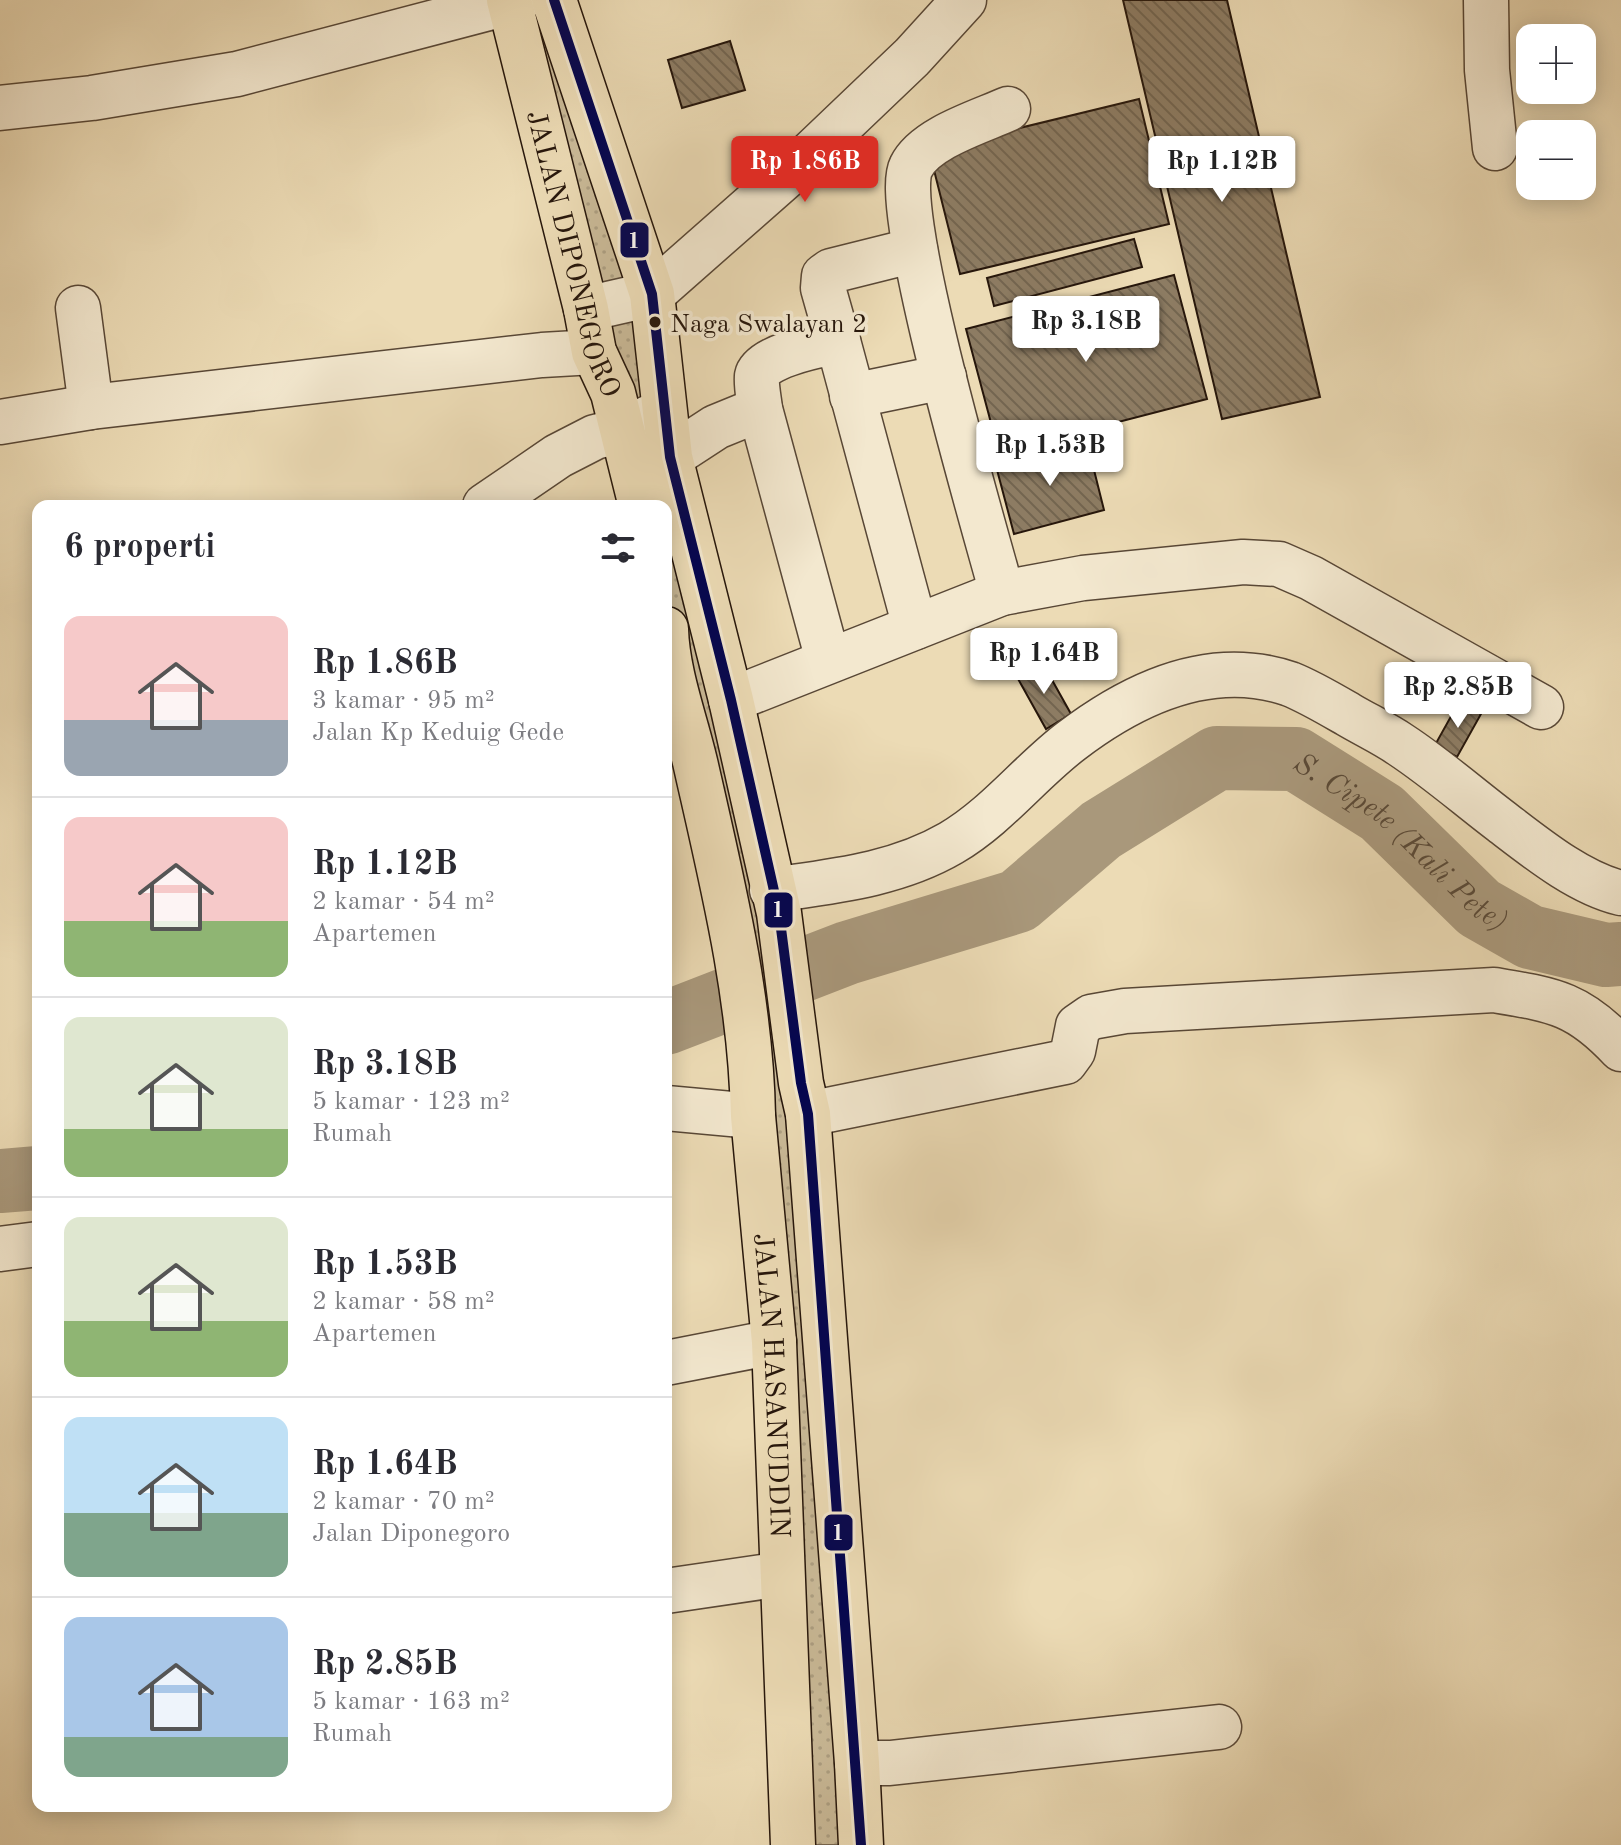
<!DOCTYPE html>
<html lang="id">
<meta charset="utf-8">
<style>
body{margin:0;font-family:"Old Standard TT",serif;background:#f7f7f7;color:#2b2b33;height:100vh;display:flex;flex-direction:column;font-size:30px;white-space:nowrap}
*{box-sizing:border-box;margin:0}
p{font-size:26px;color:#7c7c81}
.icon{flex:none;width:44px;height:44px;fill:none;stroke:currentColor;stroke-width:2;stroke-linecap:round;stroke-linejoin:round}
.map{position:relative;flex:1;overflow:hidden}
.details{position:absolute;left:32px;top:500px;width:640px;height:1312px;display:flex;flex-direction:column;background:#fff;border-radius:16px;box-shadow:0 4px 20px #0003}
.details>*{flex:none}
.fabs{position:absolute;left:1516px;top:24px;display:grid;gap:16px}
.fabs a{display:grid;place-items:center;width:80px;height:80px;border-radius:16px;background:#fff;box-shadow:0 4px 20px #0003;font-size:40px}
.price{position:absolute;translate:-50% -68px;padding:0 18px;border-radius:8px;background:#fff;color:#222;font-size:26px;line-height:52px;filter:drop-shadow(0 2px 4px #0008)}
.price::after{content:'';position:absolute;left:50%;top:48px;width:24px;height:18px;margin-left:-12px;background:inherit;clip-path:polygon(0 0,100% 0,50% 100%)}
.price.selected{background:#d93025;color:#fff}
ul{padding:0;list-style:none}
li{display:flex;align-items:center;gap:24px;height:200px;padding:0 32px}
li+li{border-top:2px solid #e1e1e2}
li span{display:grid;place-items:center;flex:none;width:224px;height:160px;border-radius:16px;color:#555}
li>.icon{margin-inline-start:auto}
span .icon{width:96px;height:96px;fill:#fffc;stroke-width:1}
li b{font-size:34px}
h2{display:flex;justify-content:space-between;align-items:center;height:96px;padding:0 32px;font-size:34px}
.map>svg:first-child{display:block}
.grass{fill:url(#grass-dots);stroke:#786852;stroke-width:2}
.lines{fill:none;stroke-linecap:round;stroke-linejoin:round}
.river{stroke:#a9987b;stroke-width:64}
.building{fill:url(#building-back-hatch);stroke:#26160b;stroke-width:2}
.minor-casing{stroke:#584736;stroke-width:47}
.highway-casing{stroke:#26160b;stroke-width:47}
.minor{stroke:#f3e8cf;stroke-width:44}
.highway{stroke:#ecdbb5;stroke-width:44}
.bus-1-casing{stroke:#f3e8cf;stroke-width:16}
.bus-1{stroke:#000350;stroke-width:10}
.bus-dot{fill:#26160b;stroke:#f3e8cf;stroke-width:3}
.labels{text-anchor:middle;stroke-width:7;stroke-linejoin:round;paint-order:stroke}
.bus-label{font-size:26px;fill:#26160b;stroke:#f3e8cf;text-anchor:start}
.street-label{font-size:28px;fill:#26160b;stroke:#f3e8cf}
.water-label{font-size:30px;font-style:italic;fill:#5a4a38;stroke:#f3e8cf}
.line-badge{stroke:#f3e8cf;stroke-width:3}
.badge-label{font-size:22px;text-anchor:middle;font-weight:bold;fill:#fff}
</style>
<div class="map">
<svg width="1621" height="1845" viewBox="0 0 1621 1845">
<defs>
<pattern id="grass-dots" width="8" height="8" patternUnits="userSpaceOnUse" patternTransform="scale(2)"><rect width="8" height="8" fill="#caba98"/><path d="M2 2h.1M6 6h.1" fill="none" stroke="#ad9f82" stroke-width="1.8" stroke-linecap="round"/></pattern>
<pattern id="building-back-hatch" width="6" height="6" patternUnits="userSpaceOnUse" patternTransform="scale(2)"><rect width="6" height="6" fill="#8d7c63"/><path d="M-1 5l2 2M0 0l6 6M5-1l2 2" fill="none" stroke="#736550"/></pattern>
</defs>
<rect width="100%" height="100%" fill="#ecdbb5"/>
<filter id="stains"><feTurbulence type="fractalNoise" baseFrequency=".0025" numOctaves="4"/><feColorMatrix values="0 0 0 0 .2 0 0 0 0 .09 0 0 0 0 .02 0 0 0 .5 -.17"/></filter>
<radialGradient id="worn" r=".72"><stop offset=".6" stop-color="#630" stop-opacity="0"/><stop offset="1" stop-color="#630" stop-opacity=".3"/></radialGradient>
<path class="grass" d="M509,0h45l98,294 120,596 89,955h-68l-40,-728 -87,-462v-149h-25z"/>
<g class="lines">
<g class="river">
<path id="s1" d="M666,1023l181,-70 171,-52 83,-71 116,-72 79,1 86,54 97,95 51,29 76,18 15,-1"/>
<path d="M0,1181l38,-3"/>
</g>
</g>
<g class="building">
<path d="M1123,0h104l93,397 -98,22z"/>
<path d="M730,41l15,49 -63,18 -14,-48z"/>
<path d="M1139,99l30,125 -209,50 -31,-124z"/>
<path d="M1134,239l8,28 -148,39 -7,-28z"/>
<path d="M1174,275l33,124 -208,54 -33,-124z"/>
<path d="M1087,442l17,68 -90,24 -18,-68z"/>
<path d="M1042,662l29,52 -25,15 -29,-52z"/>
<path d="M1459,702l22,12 -24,43 -22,-12z"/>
</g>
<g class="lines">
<defs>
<g id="minor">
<path d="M1486,0l1,70 8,78"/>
<path d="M0,108l92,-10 145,-24 282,-74"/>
<path d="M78,308l13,99"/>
<path d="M586,309l66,-15 151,-133 109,-104 52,-57"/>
<path d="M838,341l-15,-53 1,-12 7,-5 84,-21"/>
<path d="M852,396l92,-19"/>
<path d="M0,422l91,-15 451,-52 52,-3"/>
<path d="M639,469l31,-12 46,-30 44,-18"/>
<path d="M485,506l73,-50 37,-19 28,-7 32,-15"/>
<path d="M1002,593c-17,-63 -112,-385 -91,-426 14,-29 68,-45 97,-58"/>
<path d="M828,660l-68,-251c-1,-10 -4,-23 -3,-33 4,-20 63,-31 81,-35l77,286"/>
<path d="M731,700l271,-107 81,-15 160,-16 36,2 32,14 230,129"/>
<path d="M772,890c62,-9 124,-15 179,-47 46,-27 79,-71 120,-102 63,-48 140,-84 219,-57 20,8 40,20 59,31 17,10 36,19 52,30 35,23 68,52 101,77 34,26 77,61 119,71"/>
<path d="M666,1108l87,8"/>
<path d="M808,1114l257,-52 8,-11 5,-25 13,-9 34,-6 369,-21c60,10 84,13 127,59"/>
<path d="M0,1249l38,-5"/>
<path d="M666,1363l108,-21"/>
<path d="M666,1591l116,-17"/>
<path d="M857,1763h33l329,-36"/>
</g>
<g id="highway">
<path id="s2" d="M509,0l77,309 8,43 19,41 28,113"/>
<path d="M554,0l98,294 18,163 61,243 48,213 22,170 7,31 49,649 4,82"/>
<path id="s3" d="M666,629c1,44 20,93 30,137 26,115 55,232 57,350l21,226 19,503"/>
</g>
</defs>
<use href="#minor" class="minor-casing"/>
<use href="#highway" class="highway-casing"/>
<use href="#minor" class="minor"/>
<use href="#highway" class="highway"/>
<defs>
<path id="bus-1" d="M554,0l98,294 18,163 61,243 48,213 22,170 7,31 53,731"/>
</defs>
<use href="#bus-1" class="bus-1-casing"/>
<use href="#bus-1" class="bus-1"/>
</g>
<circle class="bus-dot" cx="655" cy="322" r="7"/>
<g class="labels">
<g class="bus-label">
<text x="670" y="332">Naga Swalayan 2</text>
</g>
<g class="street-label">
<text dy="10" stroke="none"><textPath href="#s2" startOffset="262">JALAN DIPONEGORO</textPath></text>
<text dy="10" stroke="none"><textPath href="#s3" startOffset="766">JALAN HASANUDDIN</textPath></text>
</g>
<g class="water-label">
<text dy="10" stroke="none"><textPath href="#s1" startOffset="832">S. Cipete (Kali Pete)</textPath></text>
</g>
</g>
<g class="line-badge">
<rect x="619" y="221" width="31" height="38" rx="8" fill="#000350"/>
<rect x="763" y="891" width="31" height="38" rx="8" fill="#000350"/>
<rect x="823" y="1513" width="31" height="39" rx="8" fill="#000350"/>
</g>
<g class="badge-label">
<text x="634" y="248">1</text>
<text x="778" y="917">1</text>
<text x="838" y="1540">1</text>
</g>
<rect width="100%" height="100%" filter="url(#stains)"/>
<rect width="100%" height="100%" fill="url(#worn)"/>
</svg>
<div class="fabs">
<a>+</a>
<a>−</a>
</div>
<b class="price selected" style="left:805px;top:204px">Rp 1.86B</b>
<b class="price" style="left:1222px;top:204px">Rp 1.12B</b>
<b class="price" style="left:1086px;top:364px">Rp 3.18B</b>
<b class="price" style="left:1050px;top:488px">Rp 1.53B</b>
<b class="price" style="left:1044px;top:696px">Rp 1.64B</b>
<b class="price" style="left:1458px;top:730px">Rp 2.85B</b>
<section class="details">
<h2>6 properti<svg class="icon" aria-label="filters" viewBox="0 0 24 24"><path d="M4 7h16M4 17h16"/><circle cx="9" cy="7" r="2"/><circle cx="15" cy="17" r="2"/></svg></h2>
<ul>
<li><span style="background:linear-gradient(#f6c9c9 65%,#9aa5b1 0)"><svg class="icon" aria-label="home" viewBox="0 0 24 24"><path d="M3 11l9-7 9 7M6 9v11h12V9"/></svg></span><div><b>Rp 1.86B</b><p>3 kamar · 95 m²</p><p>Jalan Kp Keduig Gede</p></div></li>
<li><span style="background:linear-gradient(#f6c9c9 65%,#8fb573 0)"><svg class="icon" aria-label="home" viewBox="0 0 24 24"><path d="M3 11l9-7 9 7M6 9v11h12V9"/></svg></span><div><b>Rp 1.12B</b><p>2 kamar · 54 m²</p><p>Apartemen</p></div></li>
<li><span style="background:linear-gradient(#dfe7d0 70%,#8fb573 0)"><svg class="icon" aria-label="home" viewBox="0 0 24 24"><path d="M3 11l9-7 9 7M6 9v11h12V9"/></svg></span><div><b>Rp 3.18B</b><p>5 kamar · 123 m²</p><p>Rumah</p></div></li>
<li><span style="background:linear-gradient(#dfe7d0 65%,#8fb573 0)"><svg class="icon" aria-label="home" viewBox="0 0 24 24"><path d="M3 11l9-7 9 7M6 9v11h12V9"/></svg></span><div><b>Rp 1.53B</b><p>2 kamar · 58 m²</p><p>Apartemen</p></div></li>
<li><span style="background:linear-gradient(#bfe0f5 60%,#7fa58c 0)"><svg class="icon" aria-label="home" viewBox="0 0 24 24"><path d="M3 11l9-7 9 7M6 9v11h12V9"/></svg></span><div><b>Rp 1.64B</b><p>2 kamar · 70 m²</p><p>Jalan Diponegoro</p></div></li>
<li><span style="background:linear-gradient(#a9c7e8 75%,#7fa58c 0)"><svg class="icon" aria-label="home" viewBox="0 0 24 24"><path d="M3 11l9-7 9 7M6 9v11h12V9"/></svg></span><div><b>Rp 2.85B</b><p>5 kamar · 163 m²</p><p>Rumah</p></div></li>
</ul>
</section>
</div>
